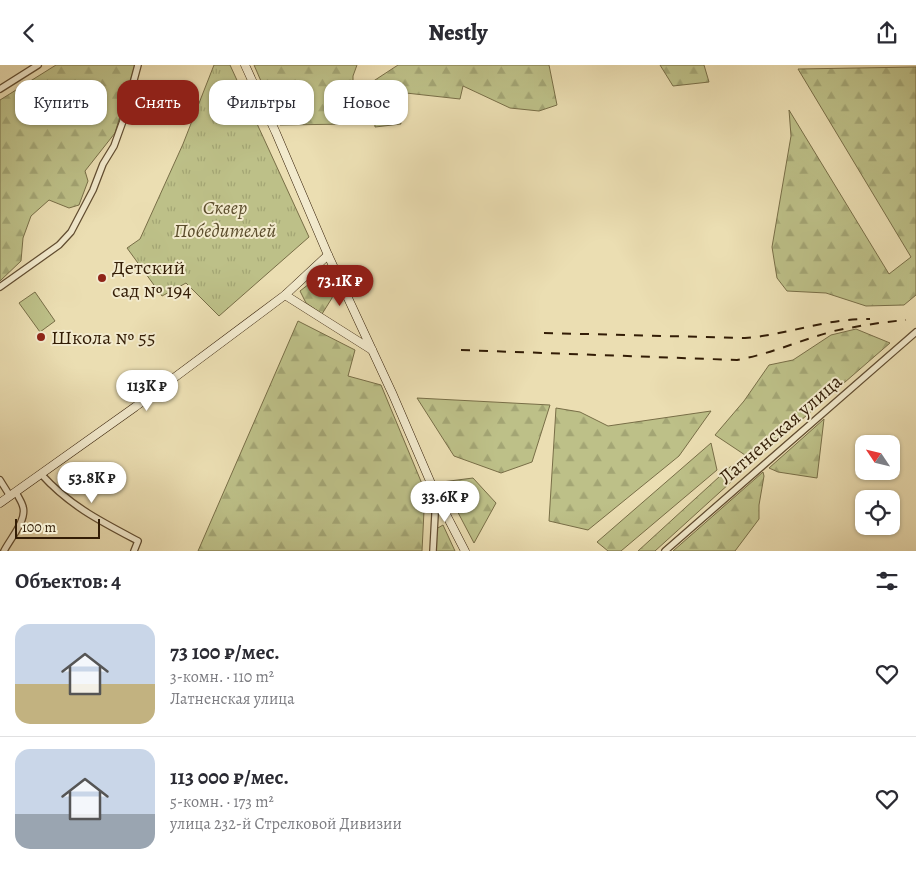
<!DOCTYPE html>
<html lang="ru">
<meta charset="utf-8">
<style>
body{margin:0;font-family:Alegreya,serif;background:#f2f2f3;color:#2b2b33;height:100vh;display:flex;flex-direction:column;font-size:19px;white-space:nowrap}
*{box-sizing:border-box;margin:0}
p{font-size:16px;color:#7c7c81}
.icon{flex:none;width:28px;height:28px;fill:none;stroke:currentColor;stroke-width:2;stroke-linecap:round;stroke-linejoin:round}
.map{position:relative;height:486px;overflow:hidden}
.panel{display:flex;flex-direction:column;background:#fff;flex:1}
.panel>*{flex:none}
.hud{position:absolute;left:15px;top:15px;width:500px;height:45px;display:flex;gap:10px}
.needle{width:32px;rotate:305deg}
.controls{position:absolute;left:855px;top:370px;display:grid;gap:10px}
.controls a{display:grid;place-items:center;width:45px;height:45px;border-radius:10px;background:#fff;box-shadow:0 1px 4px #0004;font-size:25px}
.scale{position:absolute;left:15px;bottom:12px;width:85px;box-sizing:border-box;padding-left:5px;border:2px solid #331d06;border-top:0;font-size:14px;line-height:18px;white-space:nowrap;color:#331d06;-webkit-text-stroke:4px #f2eacd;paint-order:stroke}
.price{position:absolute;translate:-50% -42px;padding:0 11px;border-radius:18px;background:#fff;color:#222;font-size:16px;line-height:32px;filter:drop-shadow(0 1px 2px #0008)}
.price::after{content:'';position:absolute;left:50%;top:30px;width:15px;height:11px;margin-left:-8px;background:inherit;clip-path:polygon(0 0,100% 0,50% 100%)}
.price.selected{background:#8f2418;color:#fff}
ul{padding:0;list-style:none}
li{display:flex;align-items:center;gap:15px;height:125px;padding:0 15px}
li+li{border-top:1px solid #e1e1e2}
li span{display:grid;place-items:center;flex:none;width:140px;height:100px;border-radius:15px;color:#555}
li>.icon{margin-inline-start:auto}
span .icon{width:60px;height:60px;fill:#fffc;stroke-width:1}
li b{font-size:21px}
h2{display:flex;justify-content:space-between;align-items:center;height:60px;padding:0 15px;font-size:21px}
.pill{padding:0 18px;border-radius:15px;background:#fff;box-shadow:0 1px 4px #0004;font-size:18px;line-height:45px}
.pill.selected{background:#8f2418;color:#fff}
header{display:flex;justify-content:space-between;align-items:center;height:65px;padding:0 15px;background:#fff;font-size:22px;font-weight:800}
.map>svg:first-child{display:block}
.green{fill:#bdc088;stroke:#786e47}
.forest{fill:url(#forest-firs);stroke:#786e47}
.park{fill:url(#park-tufts);stroke:#786e47}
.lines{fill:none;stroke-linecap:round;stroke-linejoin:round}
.street-casing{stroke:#614d31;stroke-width:8}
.secondary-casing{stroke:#331d06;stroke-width:9}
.street{stroke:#f2eacd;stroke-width:5.5}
.secondary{stroke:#f2eacd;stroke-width:8}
.rail{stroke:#331d06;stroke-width:2;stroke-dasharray:9 9;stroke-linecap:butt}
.poi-dot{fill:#8f2418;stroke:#f2eacd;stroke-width:2}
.labels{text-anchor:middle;stroke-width:4;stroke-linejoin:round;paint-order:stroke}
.park-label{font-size:20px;font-style:italic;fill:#5c4e2d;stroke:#f2eacd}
.poi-label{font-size:20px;fill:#331d06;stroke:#f2eacd;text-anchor:start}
.street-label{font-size:20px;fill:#331d06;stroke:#f2eacd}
</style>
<header><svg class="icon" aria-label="back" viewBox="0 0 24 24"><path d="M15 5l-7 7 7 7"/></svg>Nestly<svg class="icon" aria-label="share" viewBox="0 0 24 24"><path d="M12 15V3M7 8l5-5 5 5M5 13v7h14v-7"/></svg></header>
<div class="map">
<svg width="916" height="486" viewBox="0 0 916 486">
<defs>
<pattern id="forest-firs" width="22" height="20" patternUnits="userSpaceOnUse" patternTransform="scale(1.25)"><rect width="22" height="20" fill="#bdc088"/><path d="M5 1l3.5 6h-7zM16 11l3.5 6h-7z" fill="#a3a574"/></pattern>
<pattern id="park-tufts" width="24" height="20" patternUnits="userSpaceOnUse" patternTransform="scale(1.25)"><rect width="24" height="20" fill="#bdc088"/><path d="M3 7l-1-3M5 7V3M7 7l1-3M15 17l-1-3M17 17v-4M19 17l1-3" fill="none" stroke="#a3a574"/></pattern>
</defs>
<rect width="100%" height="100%" fill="#ebdeb2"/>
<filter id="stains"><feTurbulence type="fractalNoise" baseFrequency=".004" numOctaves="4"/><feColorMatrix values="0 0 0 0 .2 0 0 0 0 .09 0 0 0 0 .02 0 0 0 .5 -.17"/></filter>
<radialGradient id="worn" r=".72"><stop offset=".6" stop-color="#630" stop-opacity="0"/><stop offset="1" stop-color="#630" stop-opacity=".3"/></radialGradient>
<path class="green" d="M35,227l20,29 -15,11 -21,-29z"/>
<g class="forest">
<path d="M56,0h79l-20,68 -30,38 3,10 -9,24 -10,3 -20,-8 -18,16 -8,22 -2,23 -21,20v-181z"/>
<path d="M254,0h103l-4,11v48l-73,1z"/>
<path d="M398,0h151l8,40 -18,6 -29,-3 -47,-22 -3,13 -63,-7 4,32 -26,3 -3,-45z"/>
<path d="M660,0h44l5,17 -36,4z"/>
<path d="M916,2v228l-12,10 -38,1 -40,-13 -39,-2 -10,-13 -5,-31 19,-111 -2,-26 100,164 22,-17 -113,-188z"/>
<path d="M323,208h6l6,11 -3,14 -10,16 -16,-11 -6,-12z"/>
<path d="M298,256l57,29 -7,26 33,9 44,106 -3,60h-224z"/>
<path d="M856,264l34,14 -136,118 -39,-26 29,-34 25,-36 24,-5 38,-25z"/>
<path d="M417,333l133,7 -18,57 -31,11 -47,-17z"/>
<path d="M556,343l24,4 28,14 103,-15 -32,45 -91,74 -39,-9z"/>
<path d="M824,354l-7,59 -39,-6 -9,-4z"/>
<path d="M711,378l6,27 -96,81h-13l-11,-9z"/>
<path d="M731,401l10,7 -86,78h-17z"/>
<path d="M763,407l1,4 -5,29v14l-24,32h-62z"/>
<path d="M473,413l23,25 -22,40 -32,-61z"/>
<path d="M443,460l12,26h-19v-22z"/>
</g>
<path class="park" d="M214,0h16l79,172 -90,79 -33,-33 -24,13 -35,-48 13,-9 43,-95z"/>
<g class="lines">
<defs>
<g id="street">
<path d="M0,24l38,-24"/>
<path d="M0,222l59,-42 12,-13 22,-42 10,-26 11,-18 9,-25 15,-56"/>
<path d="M41,409c29,32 59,47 97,67l-4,10"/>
<path d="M0,415l10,16"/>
<path d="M4,486c6,-12 23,-31 19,-44 -1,-5 -5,-10 -7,-15"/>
<path d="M433,486l3,-55"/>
<path d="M665,486l251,-219"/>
</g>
<g id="secondary">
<path d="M245,0l31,68 52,122 65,140 43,100 29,56"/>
<path d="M285,230l87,55"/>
<path d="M0,438l135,-96 150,-112 43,-40"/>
</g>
</defs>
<use href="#street" class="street-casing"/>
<use href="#secondary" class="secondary-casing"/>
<use href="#street" class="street"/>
<use href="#secondary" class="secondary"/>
<g class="rail">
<path d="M544,268l201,5c42,-3 82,-20 125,-19"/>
<path d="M461,285l276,10c33,-6 64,-20 97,-29 24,-5 48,-9 72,-11"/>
</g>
</g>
<g class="poi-dot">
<circle cx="102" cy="213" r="5"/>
<circle cx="41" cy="272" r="5"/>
</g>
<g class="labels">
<g class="park-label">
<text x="225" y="149">Сквер<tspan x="225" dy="23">Победителей</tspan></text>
</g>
<g class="poi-label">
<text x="112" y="209">Детский<tspan x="112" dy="23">сад № 194</tspan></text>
<text x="51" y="279">Школа № 55</text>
</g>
<g class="street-label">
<text transform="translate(780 364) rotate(-41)" y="7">Латненская улица</text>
</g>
</g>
<rect width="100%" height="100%" filter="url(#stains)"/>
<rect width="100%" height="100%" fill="url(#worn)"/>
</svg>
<div class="controls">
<a><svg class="needle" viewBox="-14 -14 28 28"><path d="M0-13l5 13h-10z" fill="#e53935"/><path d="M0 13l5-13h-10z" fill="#7c7c81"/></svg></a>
<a><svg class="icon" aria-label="locate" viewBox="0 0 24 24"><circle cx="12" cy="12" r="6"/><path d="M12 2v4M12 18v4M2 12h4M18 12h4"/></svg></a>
</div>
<div class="scale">100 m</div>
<b class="price selected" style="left:340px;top:242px">73.1K ₽</b>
<b class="price" style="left:147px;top:347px">113K ₽</b>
<b class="price" style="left:92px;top:439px">53.8K ₽</b>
<b class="price" style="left:445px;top:458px">33.6K ₽</b>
<div class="hud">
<a class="pill">Купить</a>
<a class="pill selected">Снять</a>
<a class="pill">Фильтры</a>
<a class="pill">Новое</a>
</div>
</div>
<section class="panel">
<h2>Объектов: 4<svg class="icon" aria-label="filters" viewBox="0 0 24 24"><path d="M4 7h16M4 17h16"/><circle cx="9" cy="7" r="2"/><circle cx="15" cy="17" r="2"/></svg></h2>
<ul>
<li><span style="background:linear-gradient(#c9d6e8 60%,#c2b280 0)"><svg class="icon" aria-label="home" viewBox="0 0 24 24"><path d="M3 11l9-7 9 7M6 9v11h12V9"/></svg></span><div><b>73 100 ₽/мес.</b><p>3-комн. · 110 m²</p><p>Латненская улица</p></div><svg class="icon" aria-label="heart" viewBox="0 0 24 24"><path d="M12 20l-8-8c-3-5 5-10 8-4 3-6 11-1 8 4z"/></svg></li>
<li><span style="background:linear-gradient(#c9d6e8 65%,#9aa5b1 0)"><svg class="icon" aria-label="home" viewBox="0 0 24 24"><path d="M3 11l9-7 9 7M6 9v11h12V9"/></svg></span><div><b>113 000 ₽/мес.</b><p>5-комн. · 173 m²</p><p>улица 232-й Стрелковой Дивизии</p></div><svg class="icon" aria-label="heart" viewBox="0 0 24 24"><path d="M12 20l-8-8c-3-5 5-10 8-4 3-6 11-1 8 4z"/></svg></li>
</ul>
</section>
